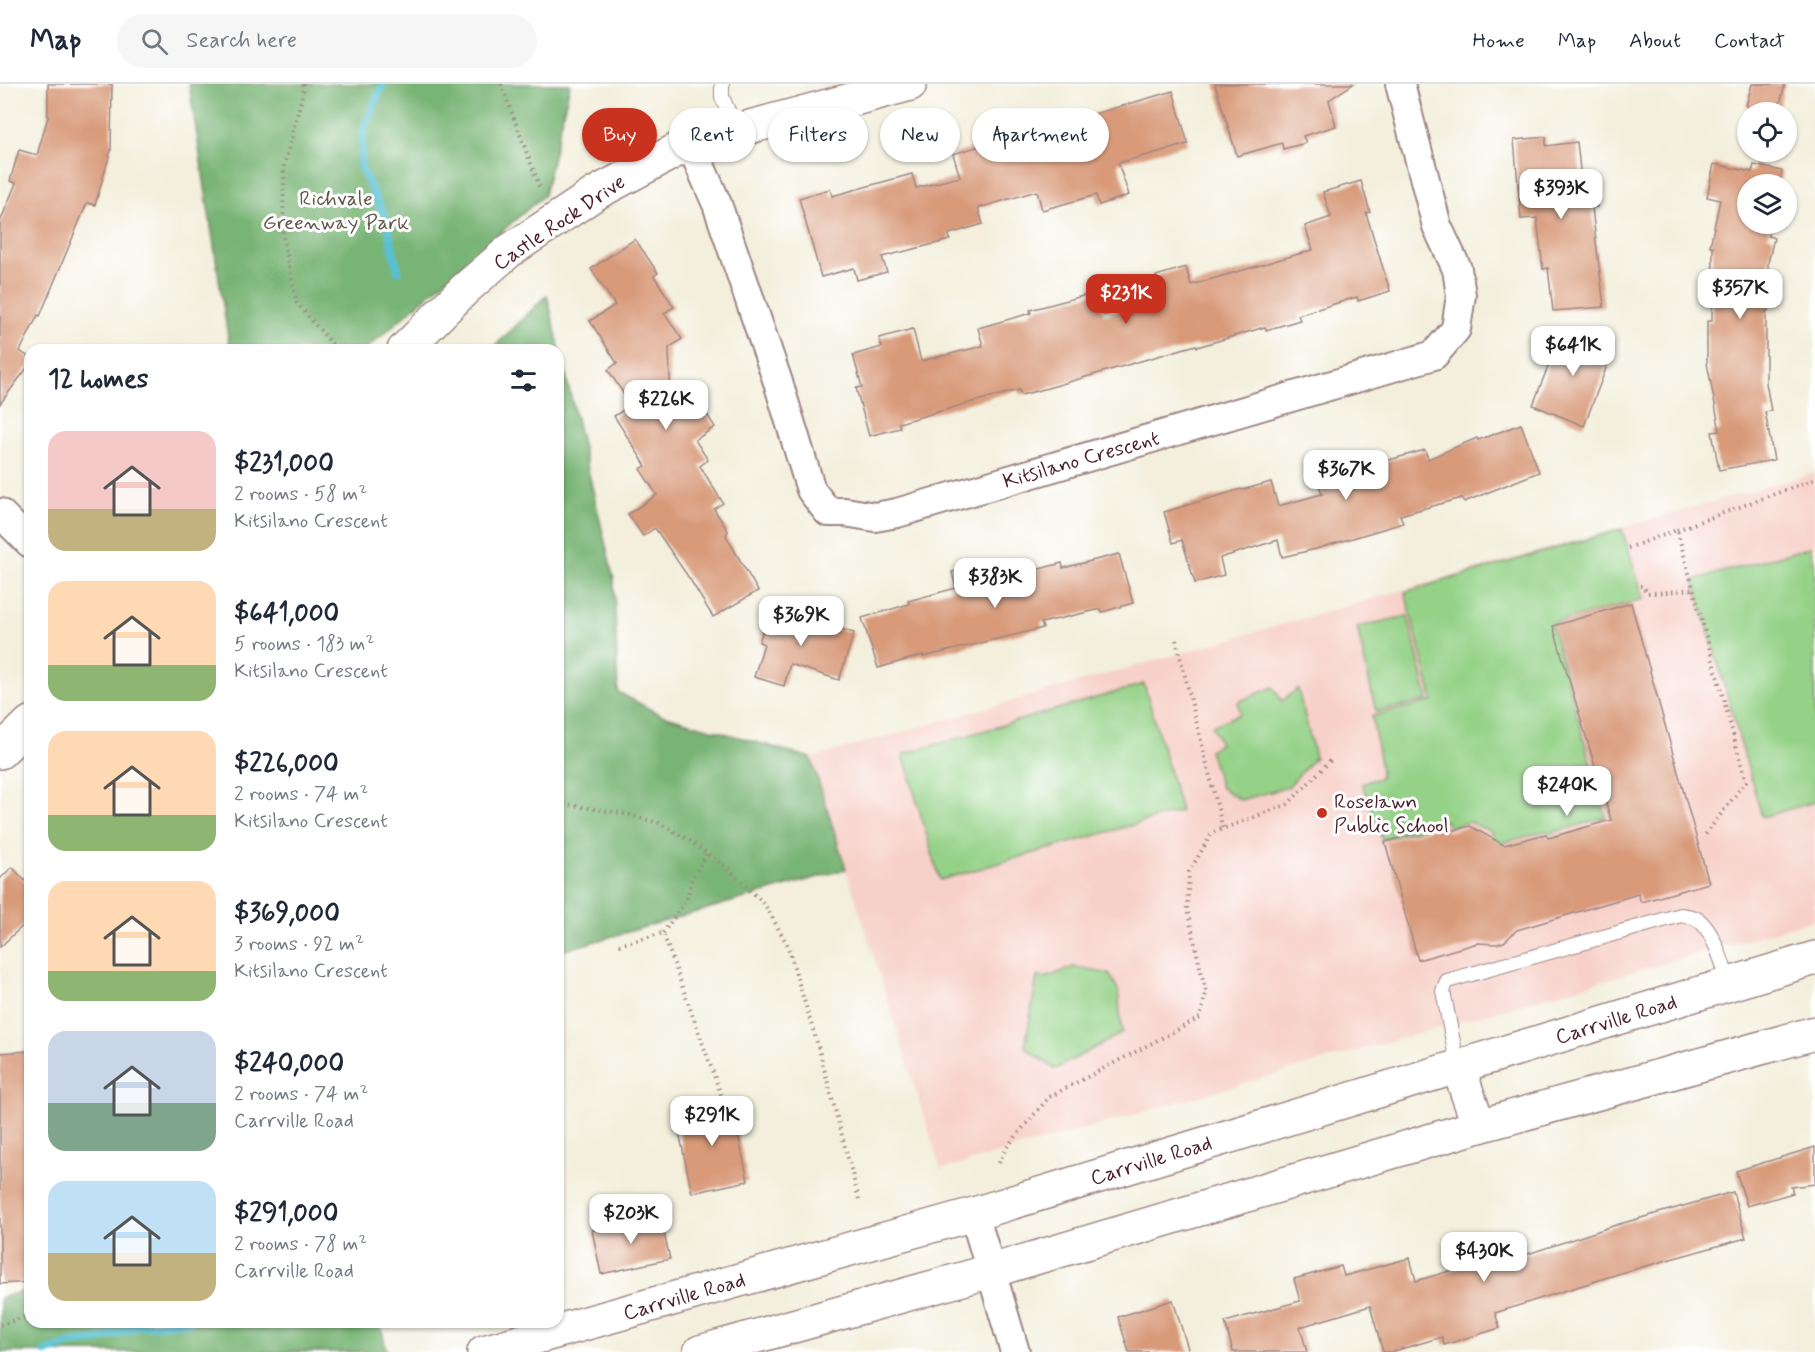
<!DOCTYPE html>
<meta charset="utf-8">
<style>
body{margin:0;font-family:Mynerve,sans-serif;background:#f6f6f7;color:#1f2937;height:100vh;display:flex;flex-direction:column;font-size:22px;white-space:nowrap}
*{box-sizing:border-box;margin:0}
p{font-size:20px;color:#747a83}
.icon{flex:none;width:33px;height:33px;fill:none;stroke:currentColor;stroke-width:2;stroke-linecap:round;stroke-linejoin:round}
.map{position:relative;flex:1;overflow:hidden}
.drawer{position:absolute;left:24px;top:260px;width:540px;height:984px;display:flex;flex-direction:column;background:#fff;border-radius:18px;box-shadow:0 2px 4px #0004}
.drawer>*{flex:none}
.banner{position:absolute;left:582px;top:24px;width:570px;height:54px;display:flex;gap:12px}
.controls{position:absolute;left:1737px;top:18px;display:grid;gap:12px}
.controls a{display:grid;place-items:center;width:60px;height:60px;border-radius:50%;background:#fff;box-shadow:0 2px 4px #0004;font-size:30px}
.price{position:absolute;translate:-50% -51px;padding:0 14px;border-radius:12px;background:#fff;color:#222;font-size:20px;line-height:39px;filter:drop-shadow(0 2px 3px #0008)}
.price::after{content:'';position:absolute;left:50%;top:36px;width:18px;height:14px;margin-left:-9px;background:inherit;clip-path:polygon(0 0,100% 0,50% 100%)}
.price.current{background:#c8321e;color:#fff}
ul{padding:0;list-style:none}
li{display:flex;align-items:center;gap:18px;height:150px;padding:0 24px}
li span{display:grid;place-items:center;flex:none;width:168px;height:120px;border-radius:18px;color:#555}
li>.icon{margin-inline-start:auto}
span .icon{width:72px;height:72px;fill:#fffc;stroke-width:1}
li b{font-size:26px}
h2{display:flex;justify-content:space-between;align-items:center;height:72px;padding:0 24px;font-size:26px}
.pill{padding:0 21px;border-radius:27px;background:#fff;box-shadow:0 2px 4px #0004;font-size:21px;line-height:54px}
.pill.current{background:#c8321e;color:#fff}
header{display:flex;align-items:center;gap:36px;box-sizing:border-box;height:84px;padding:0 30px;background:#fff;border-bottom:2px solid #e0e1e3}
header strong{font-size:28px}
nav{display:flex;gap:33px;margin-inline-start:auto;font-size:21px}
.search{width:420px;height:54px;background:#f6f6f7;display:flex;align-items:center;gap:15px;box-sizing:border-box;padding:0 21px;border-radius:33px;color:#747a83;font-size:22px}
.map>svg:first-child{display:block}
.built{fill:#f7d1c9}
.green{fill:#95d288;stroke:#70785a;stroke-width:1.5}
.forest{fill:#78b474;stroke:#616a50;stroke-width:1.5}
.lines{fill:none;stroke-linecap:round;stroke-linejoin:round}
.stream{stroke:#57c1d3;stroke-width:8}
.building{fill:#d89a79}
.service-casing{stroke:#9e8784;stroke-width:16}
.minor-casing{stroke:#9e8784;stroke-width:32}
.tertiary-casing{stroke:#9e8784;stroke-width:36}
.secondary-casing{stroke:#9e8784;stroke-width:36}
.path{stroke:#9e8784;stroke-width:4;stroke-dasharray:1.5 4.5;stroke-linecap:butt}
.service{stroke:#fff;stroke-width:14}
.minor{stroke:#fff;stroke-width:28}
.tertiary{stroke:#fff;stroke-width:33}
.secondary{stroke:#fff;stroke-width:33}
.poi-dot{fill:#c8321e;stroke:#fff;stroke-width:2}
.labels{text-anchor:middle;stroke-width:6;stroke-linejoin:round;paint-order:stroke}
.park-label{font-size:21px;fill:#605547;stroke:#fff}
.street-label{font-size:21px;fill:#4a1f2b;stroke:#fff}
.poi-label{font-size:21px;fill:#4a1f2b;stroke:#fff;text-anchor:start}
</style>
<header>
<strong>Map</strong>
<div class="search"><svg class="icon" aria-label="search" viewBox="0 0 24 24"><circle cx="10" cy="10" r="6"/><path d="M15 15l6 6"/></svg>Search here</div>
<nav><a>Home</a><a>Map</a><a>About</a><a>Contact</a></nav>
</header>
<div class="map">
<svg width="1815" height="1268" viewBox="0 0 1815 1268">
<rect width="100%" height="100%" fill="#fff"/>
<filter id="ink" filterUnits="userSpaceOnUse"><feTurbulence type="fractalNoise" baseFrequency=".0167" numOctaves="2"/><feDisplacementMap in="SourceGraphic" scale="12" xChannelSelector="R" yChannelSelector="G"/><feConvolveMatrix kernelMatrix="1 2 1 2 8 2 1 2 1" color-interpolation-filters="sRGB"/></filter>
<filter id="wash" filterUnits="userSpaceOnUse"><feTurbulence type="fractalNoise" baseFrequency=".008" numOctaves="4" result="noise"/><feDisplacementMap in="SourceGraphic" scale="24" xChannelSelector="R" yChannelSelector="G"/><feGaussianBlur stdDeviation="1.35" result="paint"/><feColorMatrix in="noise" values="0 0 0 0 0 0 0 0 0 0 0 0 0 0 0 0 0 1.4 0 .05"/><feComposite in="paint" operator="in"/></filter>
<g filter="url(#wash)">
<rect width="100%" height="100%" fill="#f3efdc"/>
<path class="built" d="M1815,389v447l-874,250 -130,-412z"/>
<g class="green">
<path d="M1622,445l22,70 -93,25 55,193 -56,17 -4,-3 -51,14 -4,-13 -21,-10 -21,5 -3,-6 -64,19 -20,-57 18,-5 1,-7 -9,-55 61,-15 -28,-109z"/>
<path d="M1810,463l5,18v237l-53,15 -68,-237z"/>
<path d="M1408,532l20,84 -52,12 -19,-85z"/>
<path d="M1144,600l37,127 -241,69 -37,-126z"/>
<path d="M1273,603l9,14 16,-12 17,68 -27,30 -47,13 -20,-12 -12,-38 11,-6 -8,-18 28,-12 -2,-12z"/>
<path d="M1073,883l36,7 9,15 4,44 -67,36 -30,-22 12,-70h11z"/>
</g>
<g class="forest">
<path d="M189,0h381l-26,111 -178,154 -136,1z"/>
<path d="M547,211l67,285 4,112 41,22 152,44 35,111 -288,83v-602l-66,-1z"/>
<path d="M30,1205v33h350l7,30h-387v-54z"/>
</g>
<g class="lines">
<g class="stream">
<path d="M383,0l-19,44 -4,38 26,53 12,52"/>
<path d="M45,1268l27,-9 26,-3 41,-14 51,-4"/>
</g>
</g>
<g id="blocks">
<g class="building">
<path d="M48,0h64l-1,66 -16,55 -8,-2 -47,113 -2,-1 -18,36 10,7v6l-30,40v-182l16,-39 -6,-2 9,-31 18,5 11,-38z"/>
<path d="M1215,0h138l-24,16 7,26 -33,10 3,7 -23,6 -1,-6 -45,13z"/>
<path d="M1752,0h33l-7,28 -32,-6z"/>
<path d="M1173,7l15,53 -70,19 11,32 -30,10 -3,-10 -54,15 -5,-19 -59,17 5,16 -34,10 1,6 -68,17 5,15 -30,8 -3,-12 -33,9 -22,-79 31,-9 2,7 80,-22 4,14 44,-11 -7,-23 44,-13 5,15 41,-12 -4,-14z"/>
<path d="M1546,53v9l31,-4 4,37 13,-1 3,29 -5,1 12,99 -51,4 -5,-43 -5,1 -6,-51 -16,1 -7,-79z"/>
<path d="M1714,80l38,8 2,-7 28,6 -3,13h-31v40h22l-2,12 6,2 -6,25v48h-2v72l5,28 -6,1 9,48 -55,10 -7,-38 8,-1 -13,-68v-42h5l1,-75h-3l10,-46 -13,-3z"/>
<path d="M1361,97l9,31 -4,1 24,78 -32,10 -1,-4 -59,18 2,5 -34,10 -1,-3 -68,20 -1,-2 -148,43 -27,7 -2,-5 -43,11 -77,22 1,5 -31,8 -13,-48 6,-1 -9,-32 29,-8 -3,-9 34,-9 8,32 62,-15 -5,-18 53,-15 -1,-3 68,-18 6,23 58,-16 -6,-23 30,-9 5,18 122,-35 -8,-24 26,-9 -8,-25z"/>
<path d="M635,155l23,34 -4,3 20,31 -10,6 18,26 -13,9 2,57 21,-14 23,36 -20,13 13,20 -8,6 23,37 -9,6 14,22 -2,5 32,55 -45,26 -22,-36 -36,-53 -12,8 -15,-22 29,-19 -17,-26 6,-3 -32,-50 17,-11 -23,-35 9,-7 -27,-42 25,-16 -24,-36z"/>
<path d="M1559,246l54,20 -29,76 -51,-21 16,-41 -3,-1z"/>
<path d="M1521,340l18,48 -75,30 -2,-4 -62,17 3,8 -87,26 -34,8 -4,-17 -58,18 4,17 -29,8 -13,-43 -9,3 -9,-31 77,-23 1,1 29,-8 7,24 44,-12 -8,-25 25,-7 -1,-3 22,-6 4,14 61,-17 3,9 49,-21 1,2z"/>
<path d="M1119,470l14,49 -31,9 -1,-3 -60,14 2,5 -120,29v-2l-45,13 -16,-50 47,-14 -1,-3 48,-13 -4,-16 22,-5 4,18 84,-22 1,5z"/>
<path d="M1631,519l78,280 -68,19 -3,-8 -121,36 -13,12 -7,2 -19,-1 -60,17 -33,-118 60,-17 2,7 23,-6 34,19 42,-11 2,4 63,-18 -58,-194z"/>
<path d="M771,522l83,27 -15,47 -49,-16 -6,22 -30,-9 10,-33 -5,-2z"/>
<path d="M12,783l18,19v33l-30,28v-68z"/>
<path d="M30,967v231l-30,2v-231z"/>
<path d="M731,1017l17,80 -56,12 -17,-80z"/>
<path d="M1815,1063v37l-24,3 2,6 -46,13 -11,-35z"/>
<path d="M1733,1108l13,46 -125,35 -126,40 5,15 -56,17 -2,-8 -51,15h-8l-13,-46 -70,21 7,25h-74l-8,-30 75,-21 -6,-22 47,-13 3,10 66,-18 6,23 63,-19 3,7 134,-44z"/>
<path d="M660,1132l10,43 -69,15 -9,-44z"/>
<path d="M1173,1216l16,52h-60l-11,-35z"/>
</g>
</g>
</g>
<g filter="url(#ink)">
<use href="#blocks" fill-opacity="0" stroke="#9e8784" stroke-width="1.5"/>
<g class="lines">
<defs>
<g id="service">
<path d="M722,0v13l14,32"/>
<path d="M1458,983l-15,-76 4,-10 234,-66c4,1 10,1 14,3 17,7 29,49 34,66"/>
</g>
<g id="minor">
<path d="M690,59l27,61 61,178 33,108 17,22h17l30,5 22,-4 537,-158 22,-26 5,-34 -4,-26 -20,-43 -37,-142"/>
<path d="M0,429l30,30"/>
<path d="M974,1130l41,138"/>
</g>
<g id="tertiary">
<path d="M404,266l61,-61 44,-38 87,-58 94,-50 220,-59"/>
<path d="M0,668l30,-29"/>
</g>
<g id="secondary">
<path d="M1458,983l21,59"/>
<path d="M484,1268l490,-138 841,-256"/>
<path d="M700,1268l291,-81 488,-145 336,-93"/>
</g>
</defs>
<use href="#service" class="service-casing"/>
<use href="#minor" class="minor-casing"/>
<use href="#tertiary" class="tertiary-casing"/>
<use href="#secondary" class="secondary-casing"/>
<g class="path">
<path d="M303,0l1,4 -20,78 -1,71 14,66 40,47"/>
<path d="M501,0l39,104"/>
<path d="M1677,446l138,-51"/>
<path d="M1628,464l49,-18 69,251 -41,54"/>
<path d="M1640,502h3l4,7h12l34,-4"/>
<path d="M1176,556l47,189"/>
<path d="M558,719l68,11 33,9 31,18 36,26 39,38 22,39 31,102 42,157"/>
<path d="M663,849l24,-34 5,-22 16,-24"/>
<path d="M619,861l44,-12 61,170"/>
<path d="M999,1079l7,-15 43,-51 151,-79 6,-25 -19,-84 2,-37 23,-39 76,-29 43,-44"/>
<path d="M0,1241l30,-10"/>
</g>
<use href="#service" class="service"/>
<use href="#minor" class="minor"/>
<use href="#tertiary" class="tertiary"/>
<use href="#secondary" class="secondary"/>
</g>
</g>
<circle class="poi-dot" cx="1322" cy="729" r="6"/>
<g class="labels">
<g class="park-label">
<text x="336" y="121">Richvale<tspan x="336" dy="24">Greenway Park</tspan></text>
</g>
<g class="street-label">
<text transform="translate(559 138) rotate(-34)" y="7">Castle Rock Drive</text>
<text transform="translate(1081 375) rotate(-16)" y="7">Kitsilano Crescent</text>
<text transform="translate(1616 935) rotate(-17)" y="7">Carrville Road</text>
<text transform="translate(1151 1076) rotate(-17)" y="7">Carrville Road</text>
<text transform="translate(684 1212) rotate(-16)" y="7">Carrville Road</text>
</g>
<g class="poi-label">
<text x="1334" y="724">Roselawn<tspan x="1334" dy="24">Public School</tspan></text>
</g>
</g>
</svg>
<div class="controls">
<a><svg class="icon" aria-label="locate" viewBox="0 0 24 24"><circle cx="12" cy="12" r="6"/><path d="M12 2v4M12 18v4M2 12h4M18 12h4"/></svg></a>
<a><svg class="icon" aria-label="layers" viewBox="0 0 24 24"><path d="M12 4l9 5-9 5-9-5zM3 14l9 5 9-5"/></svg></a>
</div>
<b class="price" style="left:1561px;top:136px">$393K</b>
<b class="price" style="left:1740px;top:236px">$357K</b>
<b class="price current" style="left:1126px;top:241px">$231K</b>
<b class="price" style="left:1573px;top:293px">$641K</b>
<b class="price" style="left:666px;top:347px">$226K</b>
<b class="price" style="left:1346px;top:417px">$367K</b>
<b class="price" style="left:995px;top:525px">$383K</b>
<b class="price" style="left:801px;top:563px">$369K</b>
<b class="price" style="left:1567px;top:733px">$240K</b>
<b class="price" style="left:712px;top:1063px">$291K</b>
<b class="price" style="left:631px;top:1161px">$203K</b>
<b class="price" style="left:1484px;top:1199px">$430K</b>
<div class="banner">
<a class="pill current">Buy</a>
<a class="pill">Rent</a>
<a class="pill">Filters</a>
<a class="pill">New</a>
<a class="pill">Apartment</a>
</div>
<section class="drawer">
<h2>12 homes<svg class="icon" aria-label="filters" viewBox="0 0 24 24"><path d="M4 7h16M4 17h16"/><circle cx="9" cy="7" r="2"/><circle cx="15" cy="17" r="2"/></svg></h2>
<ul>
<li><span style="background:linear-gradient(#f6c9c9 65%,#c2b280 0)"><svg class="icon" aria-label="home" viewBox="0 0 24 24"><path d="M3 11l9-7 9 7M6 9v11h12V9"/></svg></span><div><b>$231,000</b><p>2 rooms · 58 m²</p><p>Kitsilano Crescent</p></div></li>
<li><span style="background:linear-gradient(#ffd9b3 70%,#8fb573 0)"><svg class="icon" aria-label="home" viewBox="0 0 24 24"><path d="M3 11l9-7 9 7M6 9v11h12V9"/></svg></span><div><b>$641,000</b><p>5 rooms · 183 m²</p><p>Kitsilano Crescent</p></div></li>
<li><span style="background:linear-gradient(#ffd9b3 70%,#8fb573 0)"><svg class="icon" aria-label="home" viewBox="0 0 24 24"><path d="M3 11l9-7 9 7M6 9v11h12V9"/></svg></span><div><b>$226,000</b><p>2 rooms · 74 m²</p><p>Kitsilano Crescent</p></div></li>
<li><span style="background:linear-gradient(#ffd9b3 75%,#8fb573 0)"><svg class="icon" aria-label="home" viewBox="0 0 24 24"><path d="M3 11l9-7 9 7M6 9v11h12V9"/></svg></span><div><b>$369,000</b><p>3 rooms · 92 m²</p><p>Kitsilano Crescent</p></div></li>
<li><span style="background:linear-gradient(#c9d6e8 60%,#7fa58c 0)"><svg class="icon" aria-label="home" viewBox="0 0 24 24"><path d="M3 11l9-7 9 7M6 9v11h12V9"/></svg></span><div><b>$240,000</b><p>2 rooms · 74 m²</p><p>Carrville Road</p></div></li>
<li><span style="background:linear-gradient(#bfe0f5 60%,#c2b280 0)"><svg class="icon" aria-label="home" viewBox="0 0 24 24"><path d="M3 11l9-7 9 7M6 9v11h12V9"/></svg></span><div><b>$291,000</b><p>2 rooms · 78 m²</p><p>Carrville Road</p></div></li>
</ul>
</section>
</div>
